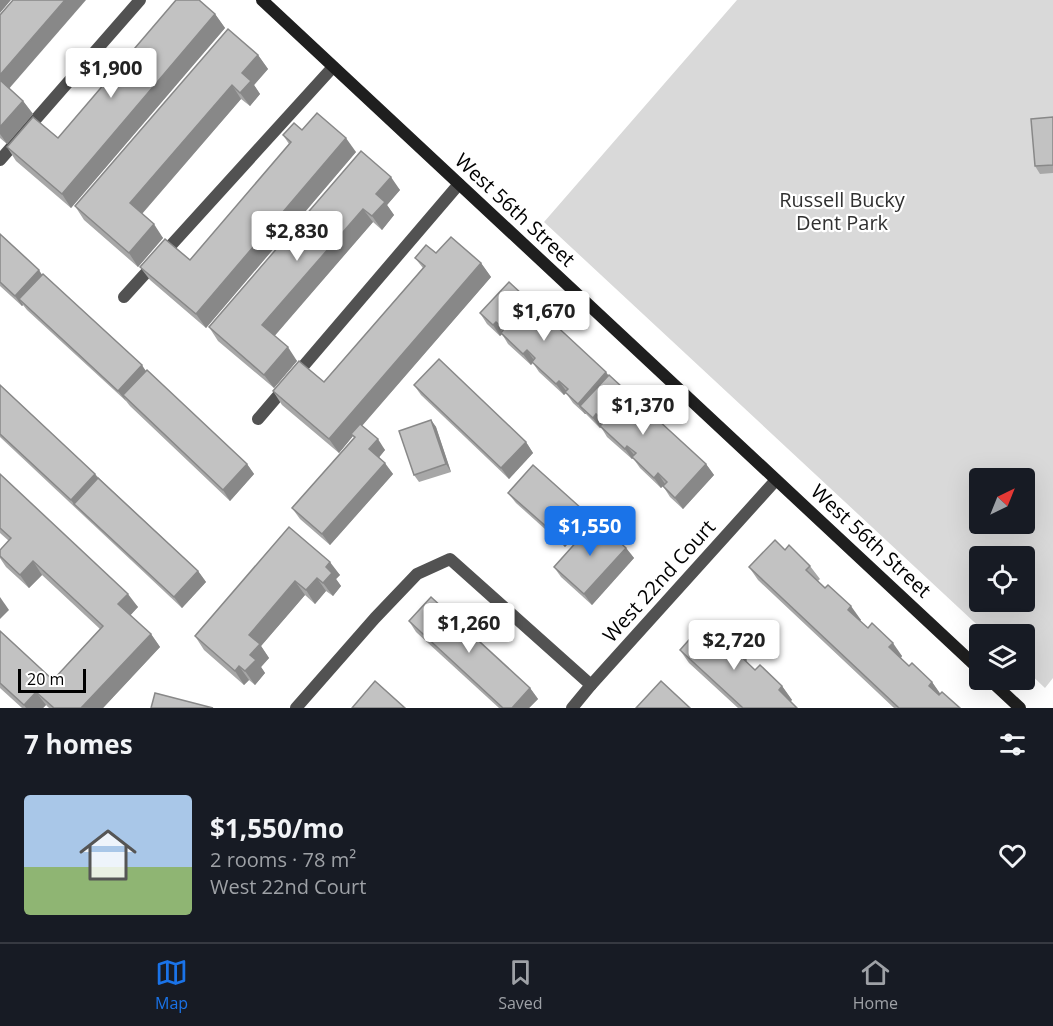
<!DOCTYPE html>
<meta charset="utf-8">
<style>
body{margin:0;font-family:"Open Sans",sans-serif;background:#20242c;color:#f1f3f6;height:100vh;display:flex;flex-direction:column;font-size:22px;white-space:nowrap}
*{box-sizing:border-box;margin:0}
p{font-size:20px;color:#9ea1a6}
.icon{flex:none;width:33px;height:33px;fill:none;stroke:currentColor;stroke-width:2;stroke-linecap:round;stroke-linejoin:round}
.map{position:relative;height:708px;overflow:hidden}
.panel{display:flex;flex-direction:column;background:#171b24;flex:1}
.panel>*{flex:none}
.needle{width:39px;rotate:43deg}
.controls{position:absolute;left:969px;top:468px;display:grid;gap:12px}
.controls a{display:grid;place-items:center;width:66px;height:66px;border-radius:6px;background:#171b24;box-shadow:0 6px 24px #0002;font-size:30px}
.scale{position:absolute;left:18px;bottom:15px;width:68px;box-sizing:border-box;padding-left:6px;border:3px solid #000;border-top:0;font-size:16px;line-height:21px;white-space:nowrap;color:#000;-webkit-text-stroke:4px #fff;paint-order:stroke}
.price{position:absolute;translate:-50% -51px;padding:0 14px;border-radius:6px;background:#fff;color:#222;font-size:20px;line-height:39px;filter:drop-shadow(0 2px 3px #0008)}
.price::after{content:'';position:absolute;left:50%;top:36px;width:18px;height:14px;margin-left:-9px;background:inherit;clip-path:polygon(0 0,100% 0,50% 100%)}
.price.on{background:#1a73e8;color:#fff}
ul{padding:0;list-style:none}
li{display:flex;align-items:center;gap:18px;height:150px;padding:0 24px}
li span{display:grid;place-items:center;flex:none;width:168px;height:120px;border-radius:6px;color:#555}
li>.icon{margin-inline-start:auto}
span .icon{width:72px;height:72px;fill:#fffc;stroke-width:1}
li b{font-size:26px}
h2{display:flex;justify-content:space-between;align-items:center;height:72px;padding:0 24px;font-size:26px}
.tab-bar{display:flex;justify-content:space-around;align-items:center;height:84px;border-top:2px solid #363941;background:#171b24;font-size:16px;color:#9ea1a6}
.tab-bar a{display:grid;justify-items:center;gap:3px}
.tab-bar .on{color:#1a73e8}
.map>svg:first-child{display:block}
.green{fill:#d9d9d9;fill-rule:evenodd}
.lines{fill:none;stroke-linecap:round;stroke-linejoin:round}
.street{stroke:#525252;stroke-width:12}
.secondary{stroke:#1f1f1f;stroke-width:12}
.wall{fill:#a7a7a7}
.shaded-wall{fill:#888}
.building{fill:#c2c2c2;stroke:#888;stroke-width:1.5}
.labels{text-anchor:middle;stroke-width:4.5;stroke-linejoin:round;paint-order:stroke}
.park-label{font-size:20px;fill:#303030;stroke:#fff}
.street-label{font-size:20px;fill:#000;stroke:#fff}
</style>
<div class="map">
<svg width="1053" height="708" viewBox="0 0 1053 708">
<rect width="100%" height="100%" fill="#fff"/>
<path class="green" d="M737,0h316v678l-8,10 -20,-19 -1,-35h-37l-443,-412zM980,478h44v46h-44zM980,556h44v46h-44z"/>
<g class="lines">
<g class="street">
<path d="M0,160l140,-160"/>
<path d="M124,297l209,-230"/>
<path d="M258,419l201,-235"/>
<path d="M296,708l79,-90 42,-44 33,-15 141,126"/>
<path d="M572,708l19,-23 185,-205"/>
</g>
<g class="secondary">
<path d="M262,0l718,670"/>
<path d="M990,680l30,28"/>
</g>
</g>
<g class="wall">
<path d="M215,14l10,14 -154,180 -55,-47 -9,-14 51,-9z"/>
<path d="M0,15l9,73 14,13 10,13 -26,30 -7,-6z"/>
<path d="M258,55l10,14 -14,16 6,9 -10,12 -9,-7 -99,115 21,24 -25,29 -54,-47 -9,-14z"/>
<path d="M1053,117v56l-13,1 -5,-8z"/>
<path d="M302,130l54,22 -150,176 -56,-48 -10,-13 50,-7 99,-116 -6,-9z"/>
<path d="M361,151l39,39 -13,15 7,10 -12,15 -9,-8 -99,114 23,25 -23,27 -56,-47 -9,-14z"/>
<path d="M0,234l42,41 104,96 101,93 7,10 -24,27 -100,-95 -4,-5 -99,-91 -4,-5 -1,1 -22,-20z"/>
<path d="M436,253l45,10 10,14 -129,149 23,24 -6,7 14,17 -63,71 -30,-26 -8,-11 62,-70 -1,-2 -14,17 -57,-48 -9,-14 51,-9 99,-114 -8,-10z"/>
<path d="M480,313l129,63 97,88 8,11 -31,34 -13,-12 -7,-11 -2,2 -21,-20 -7,-10 -1,1 -25,-22 -6,-10 -1,1 -14,-14h-1l-12,-11 -7,-10 -2,2 -25,-23 -6,-9 -2,2 -23,-21 -6,-10 -2,2 -13,-12z"/>
<path d="M0,385l198,186 8,11 -24,26 -182,-171z"/>
<path d="M414,385l112,57 7,11 -24,26 -88,-84z"/>
<path d="M431,420l5,7 15,45 -32,10 -5,-7z"/>
<path d="M0,474l138,133 -8,8 21,19 9,13 -57,61h-54l-3,-3 -3,3h-21l-22,-20v-57l53,49 47,-51 -58,-54 -13,13 -23,-21 -6,-9v-8l9,-9 -9,-8z"/>
<path d="M508,493l74,16 8,10 -25,28 -49,-44z"/>
<path d="M289,527l51,48 -4,4 5,7 -8,10 -7,-5 -11,13 -10,-9 -44,51 8,12 -8,9 4,6 -10,12 -6,-5 -5,5 -40,-35 -9,-14z"/>
<path d="M626,548l8,10 -42,47 -31,-28 -7,-10z"/>
<path d="M785,550l25,16 10,13 -2,2 43,39 -1,1 8,7 34,28 -1,2 8,8 23,16 8,12 20,14h-66l-136,-128 -9,-13z"/>
<path d="M409,621l121,67 8,11 -9,9h-30l-83,-76z"/>
<path d="M680,650l67,10 -1,1 9,9 27,16 10,14 -2,1 7,7h-59l-49,-45z"/>
</g>
<g class="shaded-wall">
<path d="M0,0h11l-11,13z"/>
<path d="M65,0h21l-79,91 -7,-9v-7z"/>
<path d="M215,14l10,14 -154,180 -9,-14z"/>
<path d="M258,55l10,14 -14,16 6,9 -10,12 -10,-13 2,-20z"/>
<path d="M232,85l9,14 -102,118 -9,-14z"/>
<path d="M23,101l10,13 -26,30 -7,-10v-7z"/>
<path d="M346,138l10,14 -150,176 -10,-14z"/>
<path d="M391,177l9,13 -13,15 7,10 -12,15 -10,-14 4,-22z"/>
<path d="M363,209l10,13 -101,117 -10,-14z"/>
<path d="M154,224l9,14 -25,29 -9,-14z"/>
<path d="M481,263l10,14 -138,159 -2,-2 2,2 -14,17 -10,-14z"/>
<path d="M39,270l7,11 -27,18 4,6 -1,1 -7,-10z"/>
<path d="M496,322l7,11 -3,3 -7,-11z"/>
<path d="M288,347l9,14 -23,27 -10,-13z"/>
<path d="M527,350l7,10 -3,5 -8,-11z"/>
<path d="M142,365l7,11 -26,19 3,6 -8,-10z"/>
<path d="M606,372l8,11 -34,23 6,8h-1l-7,-10z"/>
<path d="M559,381l8,11 -3,3 -8,-11z"/>
<path d="M596,414l7,11 -3,3 -7,-10z"/>
<path d="M431,420l5,7 15,45 -5,-8z"/>
<path d="M378,439l7,11 -8,10 -8,-11z"/>
<path d="M526,442l7,11 -24,26 -8,-11z"/>
<path d="M627,446l8,10 -3,3 -7,-10z"/>
<path d="M385,463l8,11 -63,71 -8,-11z"/>
<path d="M247,464l7,10 -24,27 -7,-11z"/>
<path d="M706,464l8,11 -31,34 -8,-11z"/>
<path d="M658,473l7,11 -4,4 -7,-10z"/>
<path d="M95,474l8,11 -29,19 5,7 -8,-11z"/>
<path d="M582,509l8,10 -25,28 -8,-11z"/>
<path d="M626,548l8,10 -42,47 -8,-11z"/>
<path d="M33,561l9,14 -13,13 -9,-13z"/>
<path d="M330,562l10,13 -4,4 5,7 -8,10 -10,-13 3,-16z"/>
<path d="M198,571l8,11 -24,26 -8,-11z"/>
<path d="M317,578l9,13 -11,13 -9,-14z"/>
<path d="M295,581l10,14 -44,51 8,12 -8,9 4,6 -10,12 -10,-14 4,-36z"/>
<path d="M128,594l10,13 -10,11 -10,-14z"/>
<path d="M0,597l9,13 -9,9z"/>
<path d="M851,606l10,14 -4,3 -9,-13z"/>
<path d="M151,634l9,13 -57,61h-22z"/>
<path d="M893,643l9,13 -4,5 -9,-14z"/>
<path d="M737,647l10,13 -3,3 -10,-13z"/>
<path d="M239,666l10,14 -5,5 -9,-14z"/>
<path d="M932,682l10,14 -4,4 -9,-14z"/>
<path d="M782,686l10,14 -4,4 -9,-14z"/>
<path d="M530,688l8,11 -9,9h-17z"/>
<path d="M36,692l10,13 -3,3h-17l-2,-3z"/>
</g>
<g class="building">
<path d="M13,0h52l-65,75v-60z"/>
<path d="M176,0h23l16,14 -153,180 -55,-47 26,-30 25,21z"/>
<path d="M228,29l30,26 -16,18 9,8 -11,12 -8,-8 -102,118 24,21 -25,29 -54,-47z"/>
<path d="M0,80l23,21 -23,26z"/>
<path d="M317,113l29,25 -150,176 -56,-47 25,-28 25,21 101,-118 -8,-7 11,-12 8,7z"/>
<path d="M1053,117v48l-18,1 -4,-47z"/>
<path d="M361,151l30,26 -15,17 9,8 -13,14 -9,-7 -101,116 26,22 -24,28 -55,-48z"/>
<path d="M0,234l39,36 -24,26 -15,-14z"/>
<path d="M451,237l30,26 -152,176 -56,-48 26,-30 25,21 101,-116 -10,-8 11,-13 10,8z"/>
<path d="M43,274l99,91 -24,26 -99,-92z"/>
<path d="M509,282l97,90 -28,32 -13,-12 3,-3 -9,-8 -3,3 -24,-22 3,-4 -8,-8 -4,4 -22,-21 3,-4 -8,-7 -3,3 -13,-12z"/>
<path d="M439,359l87,83 -25,26 -87,-83z"/>
<path d="M147,370l100,94 -24,26 -100,-95z"/>
<path d="M609,375l97,89 -31,34 -12,-12 4,-4 -9,-9 -4,5 -22,-21 4,-4 -9,-7 -2,3 -25,-23 4,-4 -8,-8 -3,4 -13,-12z"/>
<path d="M0,385l95,89 -24,26 -71,-66z"/>
<path d="M431,420l15,44 -32,11 -15,-44z"/>
<path d="M360,424l18,15 -9,10 16,14 -63,71 -30,-26 63,-71 -4,-3z"/>
<path d="M533,465l49,44 -25,27 -49,-43z"/>
<path d="M0,474l128,120 -10,10 33,30 -70,74h-27l-18,-16 -12,13 -24,-22v-52l53,49 50,-54 -70,-65 -13,14 -20,-19v-6l11,-12 -11,-10z"/>
<path d="M98,478l100,93 -24,26 -100,-93z"/>
<path d="M596,520l30,28 -42,46 -30,-27z"/>
<path d="M289,527l41,35 -4,5 6,6 -9,10 -6,-5 -11,12 -11,-9 -46,54 11,9 -10,11 6,5 -11,11 -6,-5 -4,5 -40,-35z"/>
<path d="M775,540l10,10 4,-5 21,21 -4,4 19,18 3,-3 23,21 -3,4 20,18 4,-5 21,20 -4,4 20,19 3,-3 20,19 -3,4 10,9 3,-3 18,16h-61l-150,-141z"/>
<path d="M431,597l99,91 -18,20h-9l-94,-87z"/>
<path d="M704,623l10,9 4,-4 19,19 -3,3 21,20 5,-5 22,21 -3,4 18,18h-54l-63,-58z"/>
<path d="M375,681l30,27h-53z"/>
<path d="M661,681l29,27h-54z"/>
<path d="M155,693l58,15h-62z"/>
</g>
<g class="labels">
<g class="park-label">
<text x="842" y="207">Russell Bucky<tspan x="842" dy="23">Dent Park</tspan></text>
</g>
<g class="street-label">
<text transform="translate(515 210) rotate(43)" y="7">West 56th Street</text>
<text transform="translate(871 541) rotate(43)" y="7">West 56th Street</text>
<text transform="translate(659 581) rotate(-48)" y="7">West 22nd Court</text>
</g>
</g>
</svg>
<div class="controls">
<a><svg class="needle" viewBox="-14 -14 28 28"><path d="M0-13l5 13h-10z" fill="#e53935"/><path d="M0 13l5-13h-10z" fill="#9ea1a6"/></svg></a>
<a><svg class="icon" aria-label="locate" viewBox="0 0 24 24"><circle cx="12" cy="12" r="6"/><path d="M12 2v4M12 18v4M2 12h4M18 12h4"/></svg></a>
<a><svg class="icon" aria-label="layers" viewBox="0 0 24 24"><path d="M12 4l9 5-9 5-9-5zM3 14l9 5 9-5"/></svg></a>
</div>
<div class="scale">20 m</div>
<b class="price" style="left:111px;top:99px">$1,900</b>
<b class="price" style="left:297px;top:262px">$2,830</b>
<b class="price" style="left:544px;top:342px">$1,670</b>
<b class="price" style="left:643px;top:436px">$1,370</b>
<b class="price on" style="left:590px;top:557px">$1,550</b>
<b class="price" style="left:469px;top:654px">$1,260</b>
<b class="price" style="left:734px;top:671px">$2,720</b>
</div>
<section class="panel">
<h2>7 homes<svg class="icon" aria-label="filters" viewBox="0 0 24 24"><path d="M4 7h16M4 17h16"/><circle cx="9" cy="7" r="2"/><circle cx="15" cy="17" r="2"/></svg></h2>
<ul>
<li><span style="background:linear-gradient(#a9c7e8 60%,#8fb573 0)"><svg class="icon" aria-label="home" viewBox="0 0 24 24"><path d="M3 11l9-7 9 7M6 9v11h12V9"/></svg></span><div><b>$1,550/mo</b><p>2 rooms · 78 m²</p><p>West 22nd Court</p></div><svg class="icon" aria-label="heart" viewBox="0 0 24 24"><path d="M12 20l-8-8c-3-5 5-10 8-4 3-6 11-1 8 4z"/></svg></li>
</ul>
</section>
<nav class="tab-bar">
<a class="on"><svg class="icon" aria-label="map" viewBox="0 0 24 24"><path d="M3 6l6-2 6 2 6-2v14l-6 2-6-2-6 2zM9 4v14M15 6v14"/></svg>Map</a>
<a><svg class="icon" aria-label="saved" viewBox="0 0 24 24"><path d="M7 4h10v16l-5-4-5 4z"/></svg>Saved</a>
<a><svg class="icon" aria-label="home" viewBox="0 0 24 24"><path d="M3 11l9-7 9 7M6 9v11h12V9"/></svg>Home</a>
</nav>
